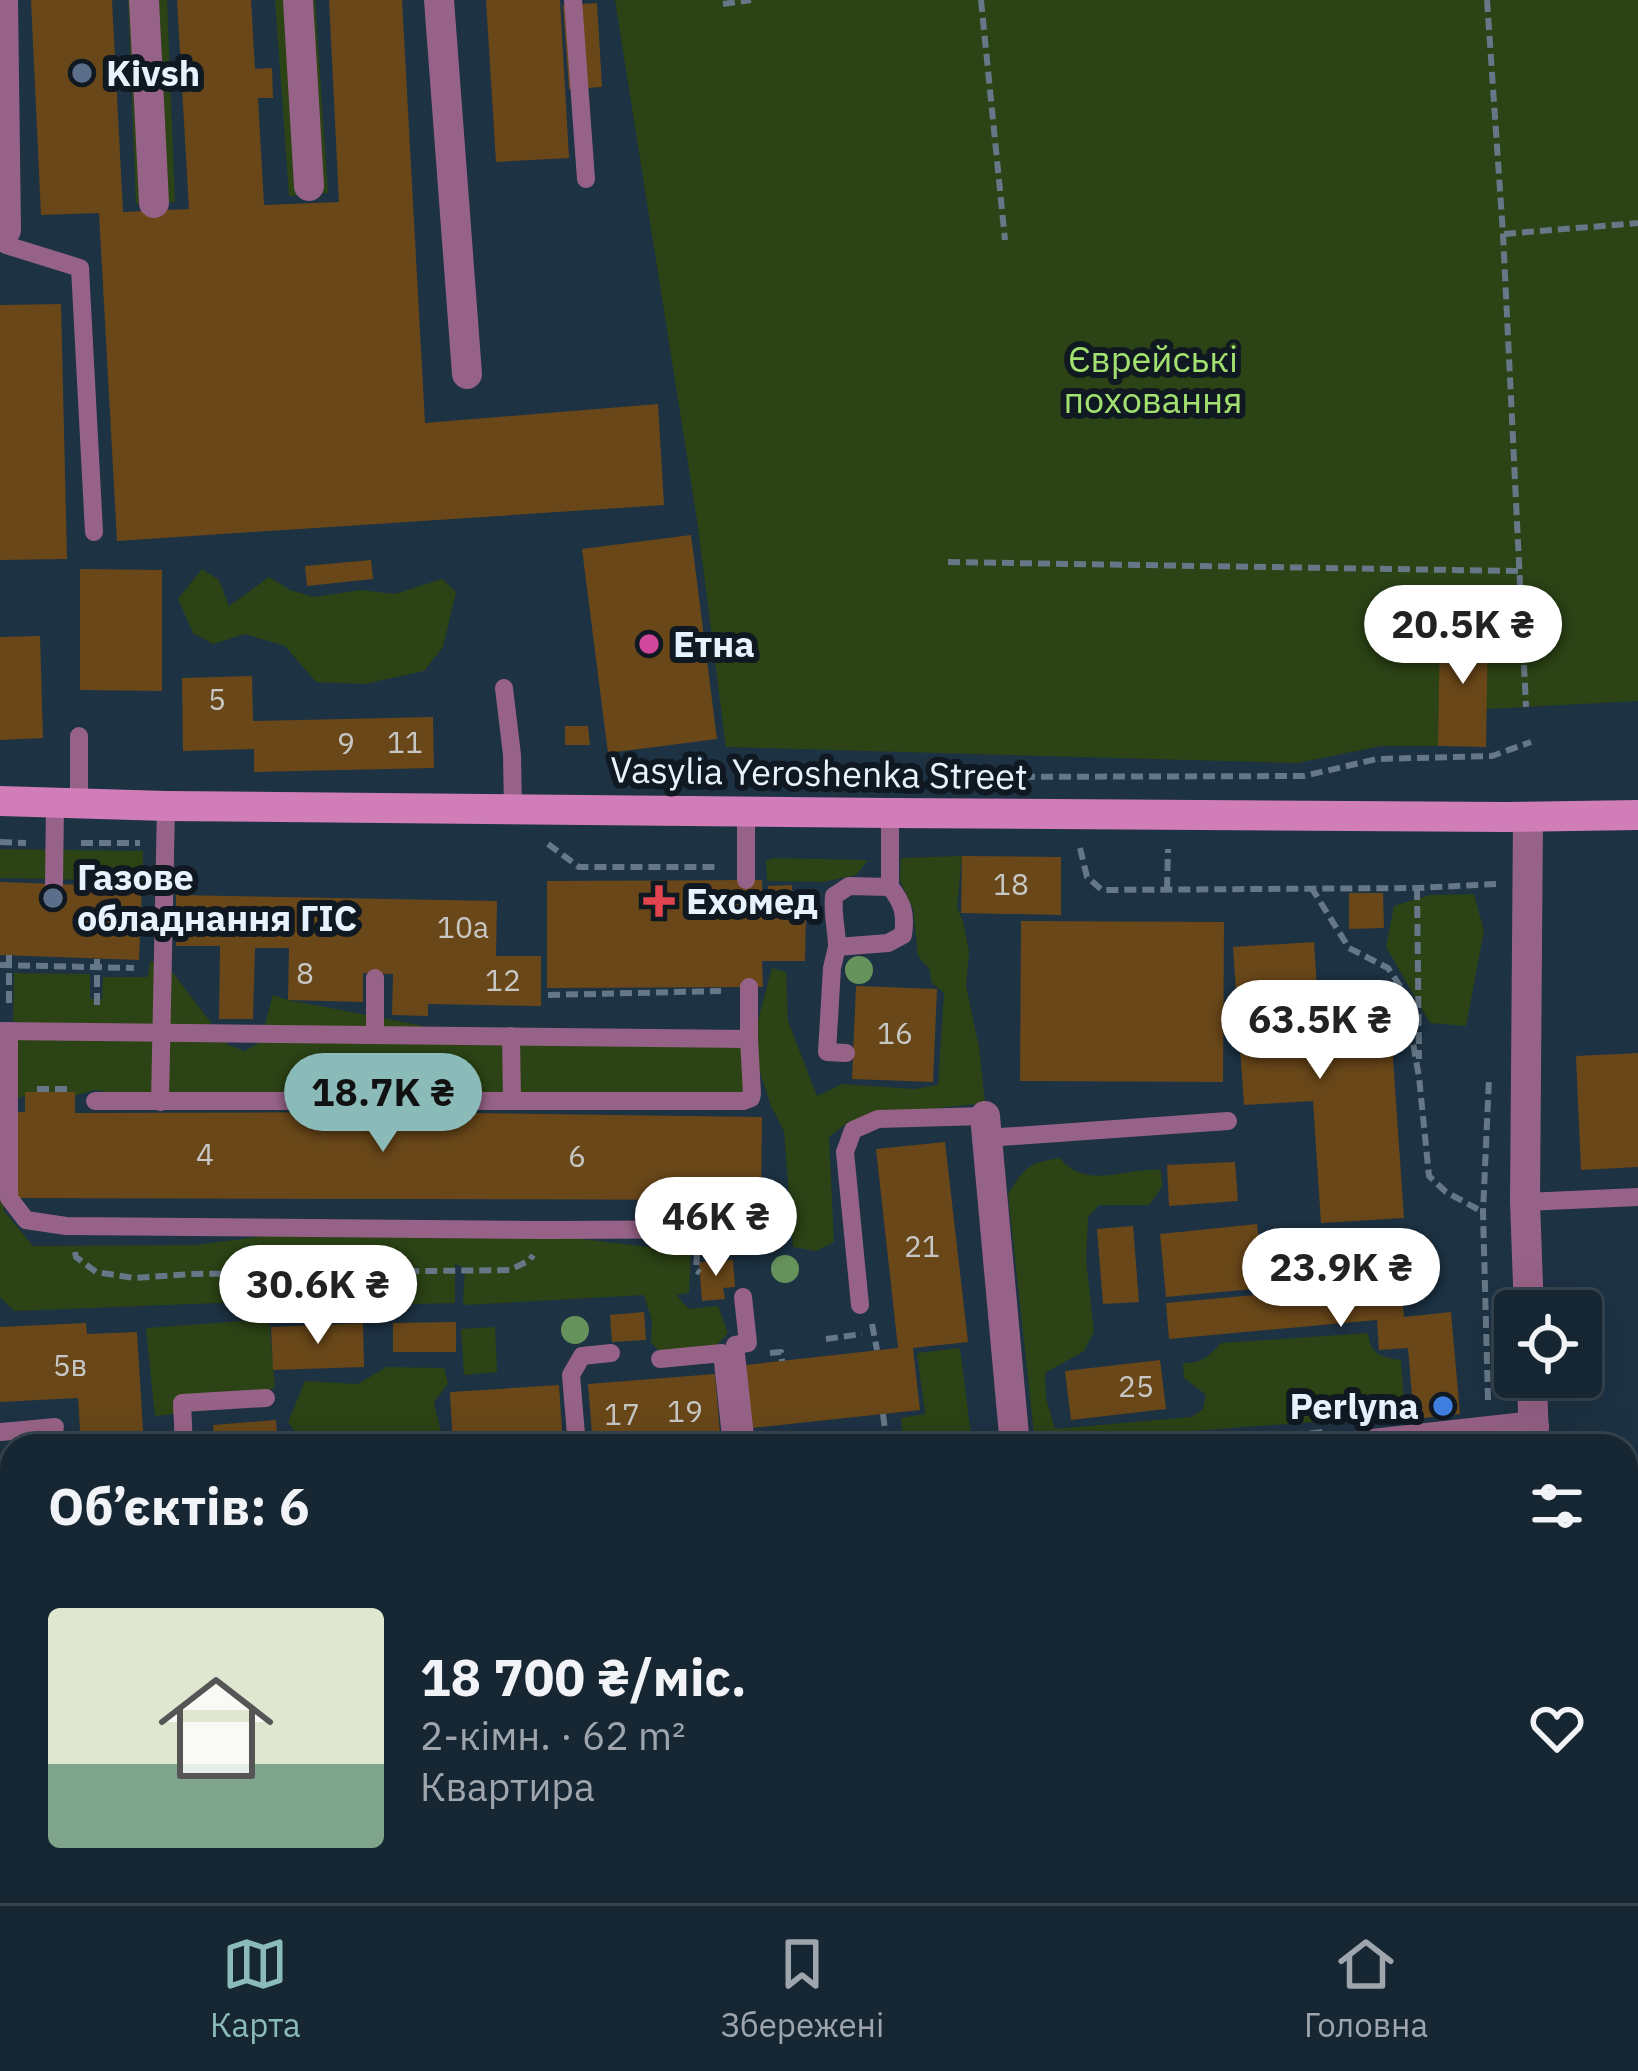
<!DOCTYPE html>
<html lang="uk">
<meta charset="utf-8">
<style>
body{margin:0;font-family:"IBM Plex Sans",sans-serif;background:#23323e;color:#f1f3f6;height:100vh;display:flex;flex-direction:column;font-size:45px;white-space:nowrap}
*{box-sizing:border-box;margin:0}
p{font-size:39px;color:#9ea5ac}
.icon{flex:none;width:66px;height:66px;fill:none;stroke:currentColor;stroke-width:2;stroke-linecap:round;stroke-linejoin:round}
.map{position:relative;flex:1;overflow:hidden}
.side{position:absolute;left:0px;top:1434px;width:1638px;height:471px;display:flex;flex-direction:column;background:#162632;border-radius:36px 36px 0 0;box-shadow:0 12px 48px #0002,0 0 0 3px #35434d}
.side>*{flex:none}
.controls{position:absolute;left:1494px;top:1290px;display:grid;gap:24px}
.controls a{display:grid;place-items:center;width:108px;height:108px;border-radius:12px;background:#162632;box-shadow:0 12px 48px #0002,0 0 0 3px #35434d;font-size:60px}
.price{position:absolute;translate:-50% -102px;padding:0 27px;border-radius:42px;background:#fff;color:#222;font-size:39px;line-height:78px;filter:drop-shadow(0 3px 6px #0008)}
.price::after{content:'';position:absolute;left:50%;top:72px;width:36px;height:27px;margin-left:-18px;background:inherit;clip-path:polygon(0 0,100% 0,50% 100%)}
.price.selected{background:#8bbbb9;color:#111}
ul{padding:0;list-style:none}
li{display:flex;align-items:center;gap:36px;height:300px;padding:0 48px}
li+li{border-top:3px solid #35434d}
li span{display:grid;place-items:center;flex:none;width:336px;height:240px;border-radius:12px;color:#555}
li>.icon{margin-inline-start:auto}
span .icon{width:144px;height:144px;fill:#fffc;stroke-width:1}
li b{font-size:51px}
h2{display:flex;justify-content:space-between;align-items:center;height:144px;padding:0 48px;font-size:51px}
.tabs{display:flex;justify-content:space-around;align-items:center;height:168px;border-top:3px solid #35434d;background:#162632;font-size:33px;color:#9ea5ac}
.tabs a{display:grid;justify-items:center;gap:6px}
.tabs .selected{color:#8bbbb9}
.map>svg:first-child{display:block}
.green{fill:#2b4315}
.building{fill:#694719}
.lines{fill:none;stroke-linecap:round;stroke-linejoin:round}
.path{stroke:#667887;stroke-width:6;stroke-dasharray:12 6;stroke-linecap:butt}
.service{stroke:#976287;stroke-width:18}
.pedestrian{stroke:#976287;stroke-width:30}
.minor{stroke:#976287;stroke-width:30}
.tertiary{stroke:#976287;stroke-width:30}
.secondary{stroke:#d17db8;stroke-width:30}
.tree{fill:#66925c}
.service-dot{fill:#5c6f8a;stroke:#101921;stroke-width:4.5}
.hotel-dot{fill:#d1479c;stroke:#101921;stroke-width:4.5}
.health-dot{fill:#e0444e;stroke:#101921;stroke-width:4.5}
.shop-dot{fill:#3f7fe0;stroke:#101921;stroke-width:4.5}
.labels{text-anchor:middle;stroke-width:12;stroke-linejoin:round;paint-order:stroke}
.number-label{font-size:30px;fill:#c7c8c5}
.poi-label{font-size:36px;font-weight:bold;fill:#e6f3fe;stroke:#101921;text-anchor:start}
.park-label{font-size:36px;fill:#a2e070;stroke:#101921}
.street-label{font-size:36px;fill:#e6f3fe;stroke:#101921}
</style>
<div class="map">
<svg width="1638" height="1903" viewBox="0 0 1638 1903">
<rect width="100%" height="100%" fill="#1d3243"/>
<g class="green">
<path d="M128,0h39l8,202 -39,2z"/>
<path d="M275,0h40l13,193 -39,3z"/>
<path d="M615,0h1023v701l-152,8 2,-81 -47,-1 -3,119h-57l-84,17 -571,-16 -29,-227z"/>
<path d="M202,569l17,11 10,26 40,-29 21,13 24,7 46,-7 35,4 47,-15 14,13 -13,55 -19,24 -59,13 -49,-2 -31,-36 -40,-12 -32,10 -20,-11 -15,-34z"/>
<path d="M0,849l143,2v30l-143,-3z"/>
<path d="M962,856l-5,51 6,14 6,31 -3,34 13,61 6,56 -121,13 -21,10 -14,11 5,105 -18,9 -23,-4 -9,-116 -13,-25 -13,-40v-46l14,-52 14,4 2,49 29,75 25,-12 72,5 24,-4 6,-92 -13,-11 -1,-12 -12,-14 -5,-47 -13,-28 1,-23z"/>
<path d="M773,858l95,2 -12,15 -33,7 -56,-1 -1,-20z"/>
<path d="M1474,894l10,37 -18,95 -36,-3 -44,-76 8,-41 36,-11z"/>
<path d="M150,961l17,4 61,80 17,6 15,-9 13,-47 15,5 152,29 309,10 3,55 -609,4 -48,-8 -50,14 -15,-10 -30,11 17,-83 -4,-1 1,-48 76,1v25h12l1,-22h45z"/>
<path d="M1060,1158c26,33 65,9 101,12l1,17 -13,18h-50l-11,12 -2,43 8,72 -10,19 -39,22 1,25 9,31 136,-12 12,-8 3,-14 -22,-17 -1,-15c17,1 27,-7 38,-20l147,-10c2,21 14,25 33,27l4,55 -370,28 -27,-249c17,-27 20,-31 52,-36z"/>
<path d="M0,1165l4,46 29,35 162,-1 133,-17 177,2 186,22 -2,41 -13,2 13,14 29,-3 10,27 -16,17 -52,2 -9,-10 1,-21 -8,-26 -181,10 2,-37 -10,-4v39l-210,5 -1,-6 -230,9 -14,-14z"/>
<path d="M269,1319l6,68 -39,20 -81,9 -9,-88z"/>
<path d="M495,1327l2,45 -33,3 -3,-46z"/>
<path d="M960,1348l12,96 -68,2 -3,-28 24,-4 -8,-61z"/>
<path d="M386,1367l58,1 4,16 -14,18 10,44h-139l-17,-24 17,-41 53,3z"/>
</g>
<g class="building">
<path d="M31,0h81l11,212 66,-3 -12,-209h74l4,69 17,-1 1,30h-15l6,107 75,-3 -10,-202h73l23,423 233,-19 6,101 -547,36 -18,-328 -58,2z"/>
<path d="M486,0h74l9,158 -73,4z"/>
<path d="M597,3l5,84 -33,2 -6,-84z"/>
<path d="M61,304l6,255 -67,1v-255z"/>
<path d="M691,535l26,204 -109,14 -26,-204z"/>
<path d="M371,560l2,19 -66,7 -2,-20z"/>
<path d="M80,569l82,1v121l-82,-1z"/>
<path d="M1440,627l48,1 -2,119 -48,-1z"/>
<path d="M40,636l3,102 -43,2v-103z"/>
<path d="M252,676l1,45 180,-4 1,51 -180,4v-23l-71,2 -1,-73z"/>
<path d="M565,726h23l2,19h-25z"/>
<path d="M962,856l99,1v58l-100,-2z"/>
<path d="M762,880l1,33h43l-1,48h-43l1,26 -216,1v-107z"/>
<path d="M0,882l142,5 -3,73 -139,-5z"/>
<path d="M792,885v18l-24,1v-18z"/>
<path d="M1349,893h34l1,35 -35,1z"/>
<path d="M176,895l321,6 -1,55h45v50l-113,-2v12l-36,-1 1,-41 -30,-1v29l-75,-2 1,-52h-34l-2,71h-34l1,-73h-44z"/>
<path d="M1021,921l203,1 -1,160 -203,-1z"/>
<path d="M1314,942l7,106 71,-4 12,174 -83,5 -8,-122 -69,4 -11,-158z"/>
<path d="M856,986l81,3 -4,93 -81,-3z"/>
<path d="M1638,1053v114l-57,3 -5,-114z"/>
<path d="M25,1092h50v21l316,-1 371,5 -1,83 -743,-2v-86h7z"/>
<path d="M945,1142l23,200 -55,6 7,62 -168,18 -7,-63 153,-17 -22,-199z"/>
<path d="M1235,1162l3,39 -69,5 -2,-41z"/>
<path d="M1257,1224l7,64 -98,9 -6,-63z"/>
<path d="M1133,1226l6,76 -36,2 -6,-75z"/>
<path d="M733,1260l2,27 -12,1 2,11 -23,2 -3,-39z"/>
<path d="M1401,1282l3,35 47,-5 9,102 -46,5 -6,-71 -29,2 -2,-30 -208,19 -3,-36z"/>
<path d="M644,1312l2,28 -34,2 -2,-27z"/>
<path d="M456,1322v30h-63v-29z"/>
<path d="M86,1323l1,11 50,-2 7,114h-63l-3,-48 -78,4v-75z"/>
<path d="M363,1323l1,44 -91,3 -2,-43z"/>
<path d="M1160,1360l6,49 -95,11 -6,-49z"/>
<path d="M715,1374l6,70 -128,2 -5,-62z"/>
<path d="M559,1385l4,61h-110l-3,-54z"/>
<path d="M276,1420l2,26h-63l-2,-21z"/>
<path d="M12,1461v66l-12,1v-66z"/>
<path d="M12,1728v66h-12v-65z"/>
<path d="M666,1893h77l-1,10h-76z"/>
<path d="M971,1893h40l1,9 -41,1z"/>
<path d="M1109,1893h60l1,10h-60z"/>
<path d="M1197,1893h73v4l-72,6z"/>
<path d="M1379,1893h85l1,10h-85z"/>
</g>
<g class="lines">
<g class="path">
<path d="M981,0l24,240"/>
<path d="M1487,0l16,234 23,473"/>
<path d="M723,4l28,-4"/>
<path d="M1504,234l134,-11"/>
<path d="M948,562l571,9"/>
<path d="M987,777l317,-1 73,-17 115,-3 39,-14"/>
<path d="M0,842l26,1"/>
<path d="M81,843h59"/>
<path d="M548,844l31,23h140"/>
<path d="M1080,848l7,29 15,13 315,-2 79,-4"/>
<path d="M1311,887l38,61 39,20 16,24 15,85 10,99 17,16 37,20"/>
<path d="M1417,888l2,171"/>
<path d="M1167,889l1,-40"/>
<path d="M0,965l134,3"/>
<path d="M548,995l173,-4"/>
<path d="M9,1003v-48"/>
<path d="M97,1005v-46"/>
<path d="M37,1089h35"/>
<path d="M75,1252l1,5 20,15 38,6 58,-4 318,-4 20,-10 3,-5"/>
<path d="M697,1253l-1,17 4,3"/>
<path d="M872,1324l5,26"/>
<path d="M826,1339l36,-5"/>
<path d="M770,1353l11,-1 1,9"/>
<path d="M1488,1400l-5,-188 6,-134"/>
<path d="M883,1414l4,32"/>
<path d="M1167,1446l157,-14"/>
<path d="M1626,1644l12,12"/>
<path d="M1512,1893l1,10"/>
</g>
<g class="service">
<path d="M573,0l13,179"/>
<path d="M6,245l74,23 14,264"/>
<path d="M504,688l8,67 1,54"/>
<path d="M79,736v68"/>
<path d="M746,880v-69"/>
<path d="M54,884l1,-80"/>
<path d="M837,947c0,-17 -5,-33 -3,-51l15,-10 41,1"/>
<path d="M0,1031l749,8v-52"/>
<path d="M9,1031v167l17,22 40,6 480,4 220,-1"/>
<path d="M375,1035v-57"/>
<path d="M511,1036l1,65"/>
<path d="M846,1053l-19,-1 5,-84 5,-21 51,-4 15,-8c3,-21 0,-32 -13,-48v-74"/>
<path d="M95,1101h648l8,-3 1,-4 -3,-55"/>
<path d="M160,1102l6,-296"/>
<path d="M987,1138l241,-17"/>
<path d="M1525,1202l113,-5"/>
<path d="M743,1297l5,46 -13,2 11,101"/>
<path d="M860,1305l-15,-153 8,-22 25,-11 107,-3"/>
<path d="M660,1359l62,-6 10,93"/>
<path d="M24,1430l31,-3"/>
<path d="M0,1432l24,-2 1,16"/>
<path d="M184,1446l-2,-43 84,-5"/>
<path d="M577,1446l-6,-71 11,-19 29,-3"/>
<path d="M651,1903l1,-10"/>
<path d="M753,1903l1,-10"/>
</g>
<g class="pedestrian">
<path d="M3,0l3,230"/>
<path d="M144,0l10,203"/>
<path d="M298,0l11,186"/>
<path d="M439,0l28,374"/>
</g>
<g class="minor">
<path d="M985,1116l30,330"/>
<path d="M1355,1446l179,-20"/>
<path d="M0,1584l12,-1"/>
<path d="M1062,1893l1,10"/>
</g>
<g class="tertiary">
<path d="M1528,817l-3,385 4,109"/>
<path d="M1532,1377l2,69"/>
<path d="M1550,1893l1,10"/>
</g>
<path class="secondary" d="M0,801l166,5 724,7 616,4 132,-2"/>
</g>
<g class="tree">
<circle cx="859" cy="970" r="14"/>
<circle cx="785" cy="1269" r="14"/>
<circle cx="575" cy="1330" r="14"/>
</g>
<g class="service-dot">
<circle cx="82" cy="73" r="12"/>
<circle cx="53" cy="898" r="12"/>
</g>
<circle class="hotel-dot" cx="649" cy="644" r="12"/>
<path class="health-dot" d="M653 883h12v12h12v12h-12v12h-12v-12h-12v-12h12z"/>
<circle class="shop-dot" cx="1443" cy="1406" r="12"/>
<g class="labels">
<g class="number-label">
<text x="217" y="710">5</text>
<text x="405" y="753">11</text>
<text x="346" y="754">9</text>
<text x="1011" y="895">18</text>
<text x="463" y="938">10а</text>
<text x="305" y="984">8</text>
<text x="503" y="991">12</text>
<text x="895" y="1044">16</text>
<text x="205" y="1165">4</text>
<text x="577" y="1167">6</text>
<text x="922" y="1257">21</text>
<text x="70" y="1376">5в</text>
<text x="1136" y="1397">25</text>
<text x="685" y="1422">19</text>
<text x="622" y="1425">17</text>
</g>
<g class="poi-label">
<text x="106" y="86">Kivsh</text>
<text x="673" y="657">Етна</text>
<text x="77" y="890">Газове<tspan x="77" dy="41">обладнання ГІС</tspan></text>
<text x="686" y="914">Ехомед</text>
<text x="1419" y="1419" text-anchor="end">Perlyna</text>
</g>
<g class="park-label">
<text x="1153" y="372">Єврейські<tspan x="1153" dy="41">поховання</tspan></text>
</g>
<g class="street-label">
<text transform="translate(819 773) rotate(1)" y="13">Vasylia Yeroshenka Street</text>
</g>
</g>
</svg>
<div class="controls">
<a><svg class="icon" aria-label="locate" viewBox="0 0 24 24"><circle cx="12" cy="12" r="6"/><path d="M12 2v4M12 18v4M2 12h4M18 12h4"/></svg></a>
</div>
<b class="price" style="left:1463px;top:687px">20.5K ₴</b>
<b class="price" style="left:1320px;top:1082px">63.5K ₴</b>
<b class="price selected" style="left:383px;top:1155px">18.7K ₴</b>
<b class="price" style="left:716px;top:1279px">46K ₴</b>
<b class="price" style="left:1341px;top:1330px">23.9K ₴</b>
<b class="price" style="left:318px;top:1347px">30.6K ₴</b>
<section class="side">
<h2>Об’єктів: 6<svg class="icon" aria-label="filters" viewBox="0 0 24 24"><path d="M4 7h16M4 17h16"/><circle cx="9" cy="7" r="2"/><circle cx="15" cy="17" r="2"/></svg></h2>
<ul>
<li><span style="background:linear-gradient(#dfe7d0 65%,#7fa58c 0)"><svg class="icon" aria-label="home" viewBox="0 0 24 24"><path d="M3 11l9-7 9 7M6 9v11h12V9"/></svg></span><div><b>18 700 ₴/міс.</b><p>2-кімн. · 62 m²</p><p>Квартира</p></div><svg class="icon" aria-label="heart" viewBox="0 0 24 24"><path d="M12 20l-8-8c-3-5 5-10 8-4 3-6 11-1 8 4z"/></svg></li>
</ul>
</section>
</div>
<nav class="tabs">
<a class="selected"><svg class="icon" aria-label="map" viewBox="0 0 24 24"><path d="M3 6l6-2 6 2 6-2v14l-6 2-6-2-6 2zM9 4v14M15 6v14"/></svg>Карта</a>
<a><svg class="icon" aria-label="saved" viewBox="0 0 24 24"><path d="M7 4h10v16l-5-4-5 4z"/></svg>Збережені</a>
<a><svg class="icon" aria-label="home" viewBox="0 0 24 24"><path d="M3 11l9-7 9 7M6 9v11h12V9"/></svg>Головна</a>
</nav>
